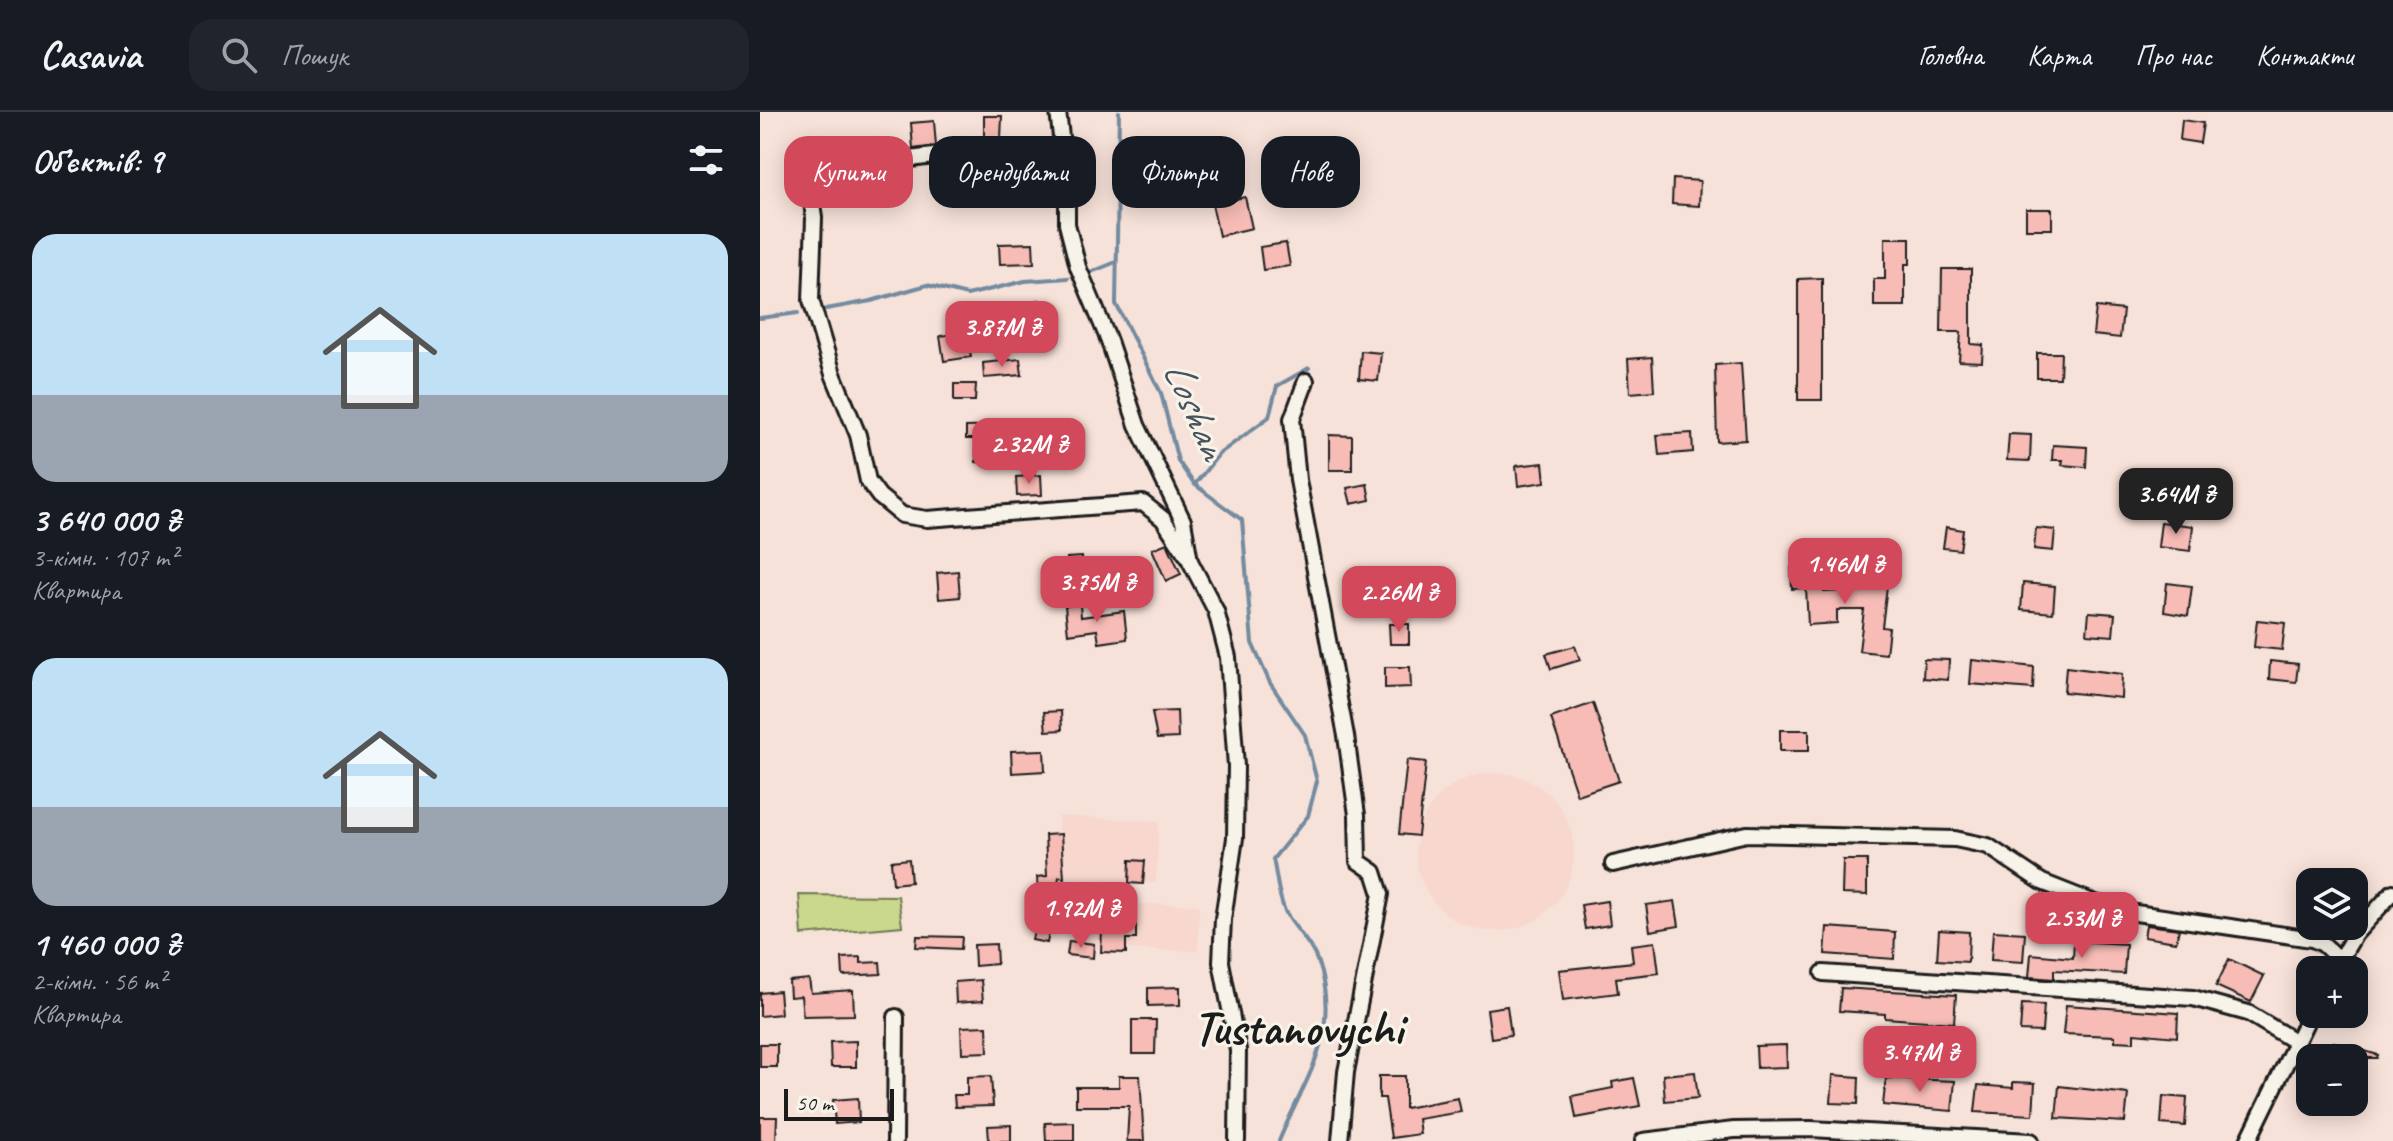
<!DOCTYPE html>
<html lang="uk">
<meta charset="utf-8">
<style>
body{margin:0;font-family:Caveat,sans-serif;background:#20242c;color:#f1f3f6;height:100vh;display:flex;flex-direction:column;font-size:30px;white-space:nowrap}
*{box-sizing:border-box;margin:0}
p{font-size:26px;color:#9ea1a6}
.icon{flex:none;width:44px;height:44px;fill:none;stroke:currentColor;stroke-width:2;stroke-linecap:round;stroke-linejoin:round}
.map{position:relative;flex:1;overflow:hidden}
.sheet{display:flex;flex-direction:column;background:#171b24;width:760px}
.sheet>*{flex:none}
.hud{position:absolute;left:24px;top:24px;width:760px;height:72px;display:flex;gap:16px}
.fabs{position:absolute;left:1536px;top:756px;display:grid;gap:16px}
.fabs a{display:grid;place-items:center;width:72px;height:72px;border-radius:16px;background:#171b24;box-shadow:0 4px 20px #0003;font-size:40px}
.scale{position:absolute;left:24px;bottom:20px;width:110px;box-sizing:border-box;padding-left:8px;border:4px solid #1c1c1c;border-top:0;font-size:22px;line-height:28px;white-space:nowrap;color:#1c1c1c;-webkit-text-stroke:6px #f7f3e8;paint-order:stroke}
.price{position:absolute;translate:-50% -68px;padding:0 18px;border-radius:16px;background:#d1495b;color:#fff;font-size:26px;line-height:52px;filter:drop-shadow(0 2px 4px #0008)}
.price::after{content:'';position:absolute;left:50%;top:48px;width:24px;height:18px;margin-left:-12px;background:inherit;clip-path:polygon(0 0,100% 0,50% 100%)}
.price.active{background:#222;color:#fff}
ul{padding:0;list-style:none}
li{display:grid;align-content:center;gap:16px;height:424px;padding:0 32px}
li span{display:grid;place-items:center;height:248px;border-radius:24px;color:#555}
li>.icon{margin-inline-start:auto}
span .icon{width:144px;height:144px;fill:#fffc;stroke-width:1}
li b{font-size:34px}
h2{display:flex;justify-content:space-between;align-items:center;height:96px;padding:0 32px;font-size:34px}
.tag{padding:0 28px;border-radius:24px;background:#171b24;box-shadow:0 4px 20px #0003;font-size:28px;line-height:72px}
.tag.active{background:#d1495b;color:#fff}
header{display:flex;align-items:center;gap:48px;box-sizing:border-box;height:112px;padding:0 40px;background:#171b24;border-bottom:2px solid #363941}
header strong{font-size:38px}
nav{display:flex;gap:44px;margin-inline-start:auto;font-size:28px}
.search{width:560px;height:72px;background:#20242c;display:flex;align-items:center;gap:20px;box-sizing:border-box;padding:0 28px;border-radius:24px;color:#9ea1a6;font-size:30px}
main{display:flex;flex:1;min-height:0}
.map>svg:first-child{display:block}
.built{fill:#f7d7ce}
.green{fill:#c9d88c;stroke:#727a54;stroke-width:2}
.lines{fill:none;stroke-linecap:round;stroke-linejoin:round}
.stream{stroke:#738a9f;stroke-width:4}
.building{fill:#f7bcb6;stroke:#1c1c1c;stroke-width:2}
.street-casing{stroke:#1c1c1c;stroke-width:20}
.street{stroke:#f7f3e8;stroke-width:14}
.labels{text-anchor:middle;stroke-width:6;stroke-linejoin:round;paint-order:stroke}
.water-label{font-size:42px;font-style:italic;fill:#48535e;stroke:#f7f3e8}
.district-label{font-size:48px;font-weight:bold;fill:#1c1c1c;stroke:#f7f3e8}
</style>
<header>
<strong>Casavia</strong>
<div class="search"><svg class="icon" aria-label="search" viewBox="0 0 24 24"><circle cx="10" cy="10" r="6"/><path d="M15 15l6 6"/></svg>Пошук</div>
<nav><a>Головна</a><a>Карта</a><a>Про нас</a><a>Контакти</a></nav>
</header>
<main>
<section class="sheet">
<h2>Об’єктів: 9<svg class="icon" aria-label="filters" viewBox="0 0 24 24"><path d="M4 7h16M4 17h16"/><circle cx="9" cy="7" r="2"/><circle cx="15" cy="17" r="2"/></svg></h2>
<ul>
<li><span style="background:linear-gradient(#bfe0f5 65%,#9aa5b1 0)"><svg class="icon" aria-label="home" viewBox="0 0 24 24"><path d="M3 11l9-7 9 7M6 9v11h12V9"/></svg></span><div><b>3 640 000 ₴</b><p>3-кімн. · 107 m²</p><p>Квартира</p></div></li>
<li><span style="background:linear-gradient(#bfe0f5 60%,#9aa5b1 0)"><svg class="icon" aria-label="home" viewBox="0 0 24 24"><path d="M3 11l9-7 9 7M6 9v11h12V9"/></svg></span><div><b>1 460 000 ₴</b><p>2-кімн. · 56 m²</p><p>Квартира</p></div></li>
</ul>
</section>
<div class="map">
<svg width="1633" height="1029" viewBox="0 0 1633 1029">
<rect width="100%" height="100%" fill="#f7e2d9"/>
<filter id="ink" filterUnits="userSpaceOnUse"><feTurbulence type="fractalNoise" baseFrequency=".0125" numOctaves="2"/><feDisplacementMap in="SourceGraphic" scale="16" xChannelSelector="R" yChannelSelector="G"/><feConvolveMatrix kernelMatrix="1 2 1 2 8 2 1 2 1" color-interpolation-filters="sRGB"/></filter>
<g filter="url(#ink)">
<g class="built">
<circle cx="735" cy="740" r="79"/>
<path d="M299,704l100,5 -3,62 -100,-5z"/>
<path d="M319,790l120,3 -1,46 -121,-3z"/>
</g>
<path class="green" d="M39,783l99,1 4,30 -100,9z"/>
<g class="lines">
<g class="stream">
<path d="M359,0l-3,192 45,89 17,68 16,23 48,36 10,123 18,40 35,52 12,46 -9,35 -35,43c4,17 5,39 13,54 9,16 25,30 31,47 26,72 -12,118 -38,181"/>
<path d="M329,161l27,-11"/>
<path d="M66,197l45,-8 56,-16 40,10 58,-14 43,-3"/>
<path d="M0,206l38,-5"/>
<path d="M435,372l24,-30 50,-37 8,-31 32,-18"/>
</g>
</g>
<g class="building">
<path d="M224,4h18l-1,23 -17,1z"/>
<path d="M1422,8l21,3 -3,20 -20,-3z"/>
<path d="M174,9l2,25 -23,3 -2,-26z"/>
<path d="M913,67l27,2 -1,25 -27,-2z"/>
<path d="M485,85l7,31 -33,8 -7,-32z"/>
<rect x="1266" y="97" width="26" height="20"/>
<path d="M1125,126h25v26h-5v42h-31v-27h11z"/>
<path d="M273,131l1,20 -34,1 -1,-20z"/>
<path d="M526,131l4,23 -27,4 -3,-23z"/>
<path d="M1182,157h29v75l12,1 -1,17 -23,-1 2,-29h-20z"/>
<path d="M1062,166v122h-24v-121z"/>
<path d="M279,188l9,32 -36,9 -4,-15 10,-2 -5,-16z"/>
<path d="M1336,195l27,3 -3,28 -27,-3z"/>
<path d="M207,220l4,25 -27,4 -4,-25z"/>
<path d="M601,239l20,2 -3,28 -19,-2z"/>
<path d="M1277,241h24l-1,25h-23z"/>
<path d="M892,245l2,34 -24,2 -2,-34z"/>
<path d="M260,247l2,16 -38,3 -1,-15z"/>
<path d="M981,251l5,77 -29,2 -2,-77z"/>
<path d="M194,272h22l-1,17h-21z"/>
<path d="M240,314l2,40 -26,-4v-23h-10v-12z"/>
<path d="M932,321l1,19 -34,3 -2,-20z"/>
<path d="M1249,322l22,1 -1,26 -23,-1z"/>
<path d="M569,323l23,1v34h-23z"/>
<path d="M1293,333l34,2 -1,20 -24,-2 1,-5h-11z"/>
<path d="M783,351l2,19 -27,4 -2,-20z"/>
<path d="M281,363l1,20 -25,1 -1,-19z"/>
<path d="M607,372l3,16 -19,4 -4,-16z"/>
<path d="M1401,410l32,4 -3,25 -32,-4z"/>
<path d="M1186,415l17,3 -3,20 -17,-2z"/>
<path d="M1276,416l19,2 -2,21 -19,-2z"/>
<path d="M407,431l14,31 -15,7 -14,-32z"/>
<path d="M322,445l1,25 -15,1 -1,-25z"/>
<path d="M1062,454l2,26 35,-2 1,-6 27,2 -5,41 7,1 -3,26 -27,-3 5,-41h-27v13l-29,2 -2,-37 -14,1 -1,-21z"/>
<path d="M198,459l2,26 -21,2 -2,-26z"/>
<path d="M653,468h18l-1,26h-17z"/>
<path d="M1263,471l32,3 -2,27 -32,-3z"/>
<path d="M1407,471l25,3 -4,30 -24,-4z"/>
<path d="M320,492l1,13 43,-6 3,28 -28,4 -2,-13 -29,4 -3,-28z"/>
<path d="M1329,500l26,2 -2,22 -26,-2z"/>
<path d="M1497,508l28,3 -3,27 -28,-3z"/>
<path d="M629,512h20v20h-19z"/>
<path d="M815,534l5,14 -29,9 -5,-15z"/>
<path d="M1164,547l25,1 -1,20 -25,-2z"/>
<path d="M1212,548l62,7 -1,22 -63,-5z"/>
<path d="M1510,549l28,3 -2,18 -27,-3z"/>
<path d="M625,555h25l1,20 -26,1z"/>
<path d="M1306,555l56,7 -1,24 -57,-6z"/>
<path d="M833,591l26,78 -42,14 -26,-77z"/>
<path d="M301,599l1,19 -16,1 -2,-19z"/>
<path d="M417,599l1,27 -21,1 -5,-27z"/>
<rect x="1020" y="618" width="29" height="21"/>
<path d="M284,638l1,21 -33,2 -1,-22z"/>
<path d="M647,648l19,2 -8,74 -19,-2z"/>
<path d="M301,722l3,44 -5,-1 -5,30h-4l-2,-17 -10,1 -1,-14 10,-1 -2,-41z"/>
<path d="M149,747l2,23 -18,2 -2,-23z"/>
<path d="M370,748l15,1 -2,23 -14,-1z"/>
<path d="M1083,748h24v35l-25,-1z"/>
<path d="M847,789l3,24 -25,4 -4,-24z"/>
<path d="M915,789l4,25 -29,5 -4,-26z"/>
<path d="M343,796l25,1 -1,15 9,1v14h-10v14l-25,-1z"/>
<path d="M276,808l15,3 -4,20 -15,-3z"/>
<path d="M1386,813l33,4 -3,13 -32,-5z"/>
<path d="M1067,815l68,5 -1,27 -69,-5z"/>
<path d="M1179,818l30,2 -1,30 -31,-2z"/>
<path d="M1233,819l32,2 -2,29 -32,-2z"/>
<path d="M157,824l45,1 -1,12 -45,-2z"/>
<path d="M309,829l25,3 -1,14 -26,-3z"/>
<path d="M1314,829l52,3 -2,30 -70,-4v9l-25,-2 2,-23 42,4z"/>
<path d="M895,830l4,31 -43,5 2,15 -55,7 -4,-30 74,-8 -2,-17z"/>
<path d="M236,832l1,20 -22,2 -1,-21z"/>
<path d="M101,845v6l19,-1 1,12 -38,2 -1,-18z"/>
<path d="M1469,847l35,17 -13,26 -35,-16z"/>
<path d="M49,867l2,14 42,-3 1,25 -51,1 -2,-20 -11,1 -1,-16z"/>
<path d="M221,868l2,21 -27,2 -1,-21z"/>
<path d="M420,875v18l-32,1v-18z"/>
<path d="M1081,876l115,7 -2,28 -69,-5v-4l-46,-3z"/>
<path d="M19,879l2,23 -21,2v-23z"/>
<path d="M1262,892l22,1 -2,27 -22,-1z"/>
<path d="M1306,893l112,8 -1,24 -43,-4v9l-19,-1v-5l-52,-2z"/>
<path d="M747,894l4,29 -20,3 -4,-29z"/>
<path d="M372,908h24l-1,34h-23z"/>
<path d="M227,914l1,26 -26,1 -1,-26z"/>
<path d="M96,929v26h-25l-1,-25z"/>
<path d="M1574,930l44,13 -1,3h-48z"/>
<rect x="0" y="932" width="17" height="23"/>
<path d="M1026,933l1,22 -30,1 -1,-22z"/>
<path d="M935,960l3,26 -33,3 -2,-26z"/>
<path d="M1073,963l26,2 -1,27 -27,-1z"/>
<path d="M231,964l2,30 -38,1 -1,-12h13v-18z"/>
<path d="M359,964h21l4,65h-17l2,-35h-53v-19h43z"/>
<path d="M619,964h26v32l53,-10 3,14 -43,7 2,15 -29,4 -6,-40h-6z"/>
<path d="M874,966l6,28 -64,12 -4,-22 41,-8 -1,-6z"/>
<path d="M1126,966l69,3 -3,30 -69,-6z"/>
<path d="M1253,970l22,1 -2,32 -58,-3 3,-27 35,3z"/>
<path d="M1299,974l69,8 -3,28 -69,-4z"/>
<path d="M1403,984l24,2 -2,28 -24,-2z"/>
<path d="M98,986l1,24 -24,2 -2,-24z"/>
<path d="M0,1005h17l-1,24h-16z"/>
<path d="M314,1010v19h-28l-1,-18z"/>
<path d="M251,1013v16h-22l-1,-15z"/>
</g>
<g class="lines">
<defs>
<g id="street">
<path d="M298,0l9,74v38l11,43 31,74 28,84 46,96 7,40 26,50 12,46 8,109 -1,72 -12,81 -2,43 17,88 -1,91"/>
<path d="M301,39l-72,-2 -181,23 6,46 -3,82 22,74 25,61 10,46 11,15 23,19 25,4 216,-16 20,16 23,35"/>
<path d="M546,269l-14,38 6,61 48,256 11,79 1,46 16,11 7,22 -35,178 -6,69"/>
<path d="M853,752l134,-30 208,5 33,7 54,36 53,21 34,9 183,27 11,5 17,16"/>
<path d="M1574,858l21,-36 38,-42"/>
<path d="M1063,861l370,25 55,15 48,29"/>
<path d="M135,1029l1,-124"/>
<path d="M883,1029l91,-11 77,-1 220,12"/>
<path d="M1488,1029l62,-127"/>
</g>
</defs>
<use href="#street" class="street-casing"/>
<use href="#street" class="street"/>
</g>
</g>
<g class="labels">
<g class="water-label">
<text transform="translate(437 297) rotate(67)" y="15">Loshan</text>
</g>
<g class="district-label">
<text x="538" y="932">Tustanovychi</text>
</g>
</g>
</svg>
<div class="fabs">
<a><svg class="icon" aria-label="layers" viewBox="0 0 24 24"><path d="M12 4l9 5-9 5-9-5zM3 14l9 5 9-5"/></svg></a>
<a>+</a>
<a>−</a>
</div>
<div class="scale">50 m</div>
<b class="price" style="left:242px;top:257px">3.87M ₴</b>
<b class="price" style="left:269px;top:374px">2.32M ₴</b>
<b class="price active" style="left:1416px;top:424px">3.64M ₴</b>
<b class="price" style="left:1085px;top:494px">1.46M ₴</b>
<b class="price" style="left:337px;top:512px">3.75M ₴</b>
<b class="price" style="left:639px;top:522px">2.26M ₴</b>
<b class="price" style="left:321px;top:838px">1.92M ₴</b>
<b class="price" style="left:1322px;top:848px">2.53M ₴</b>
<b class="price" style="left:1160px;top:982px">3.47M ₴</b>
<div class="hud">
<a class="tag active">Купити</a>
<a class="tag">Орендувати</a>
<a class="tag">Фільтри</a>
<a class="tag">Нове</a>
</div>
</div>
</main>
